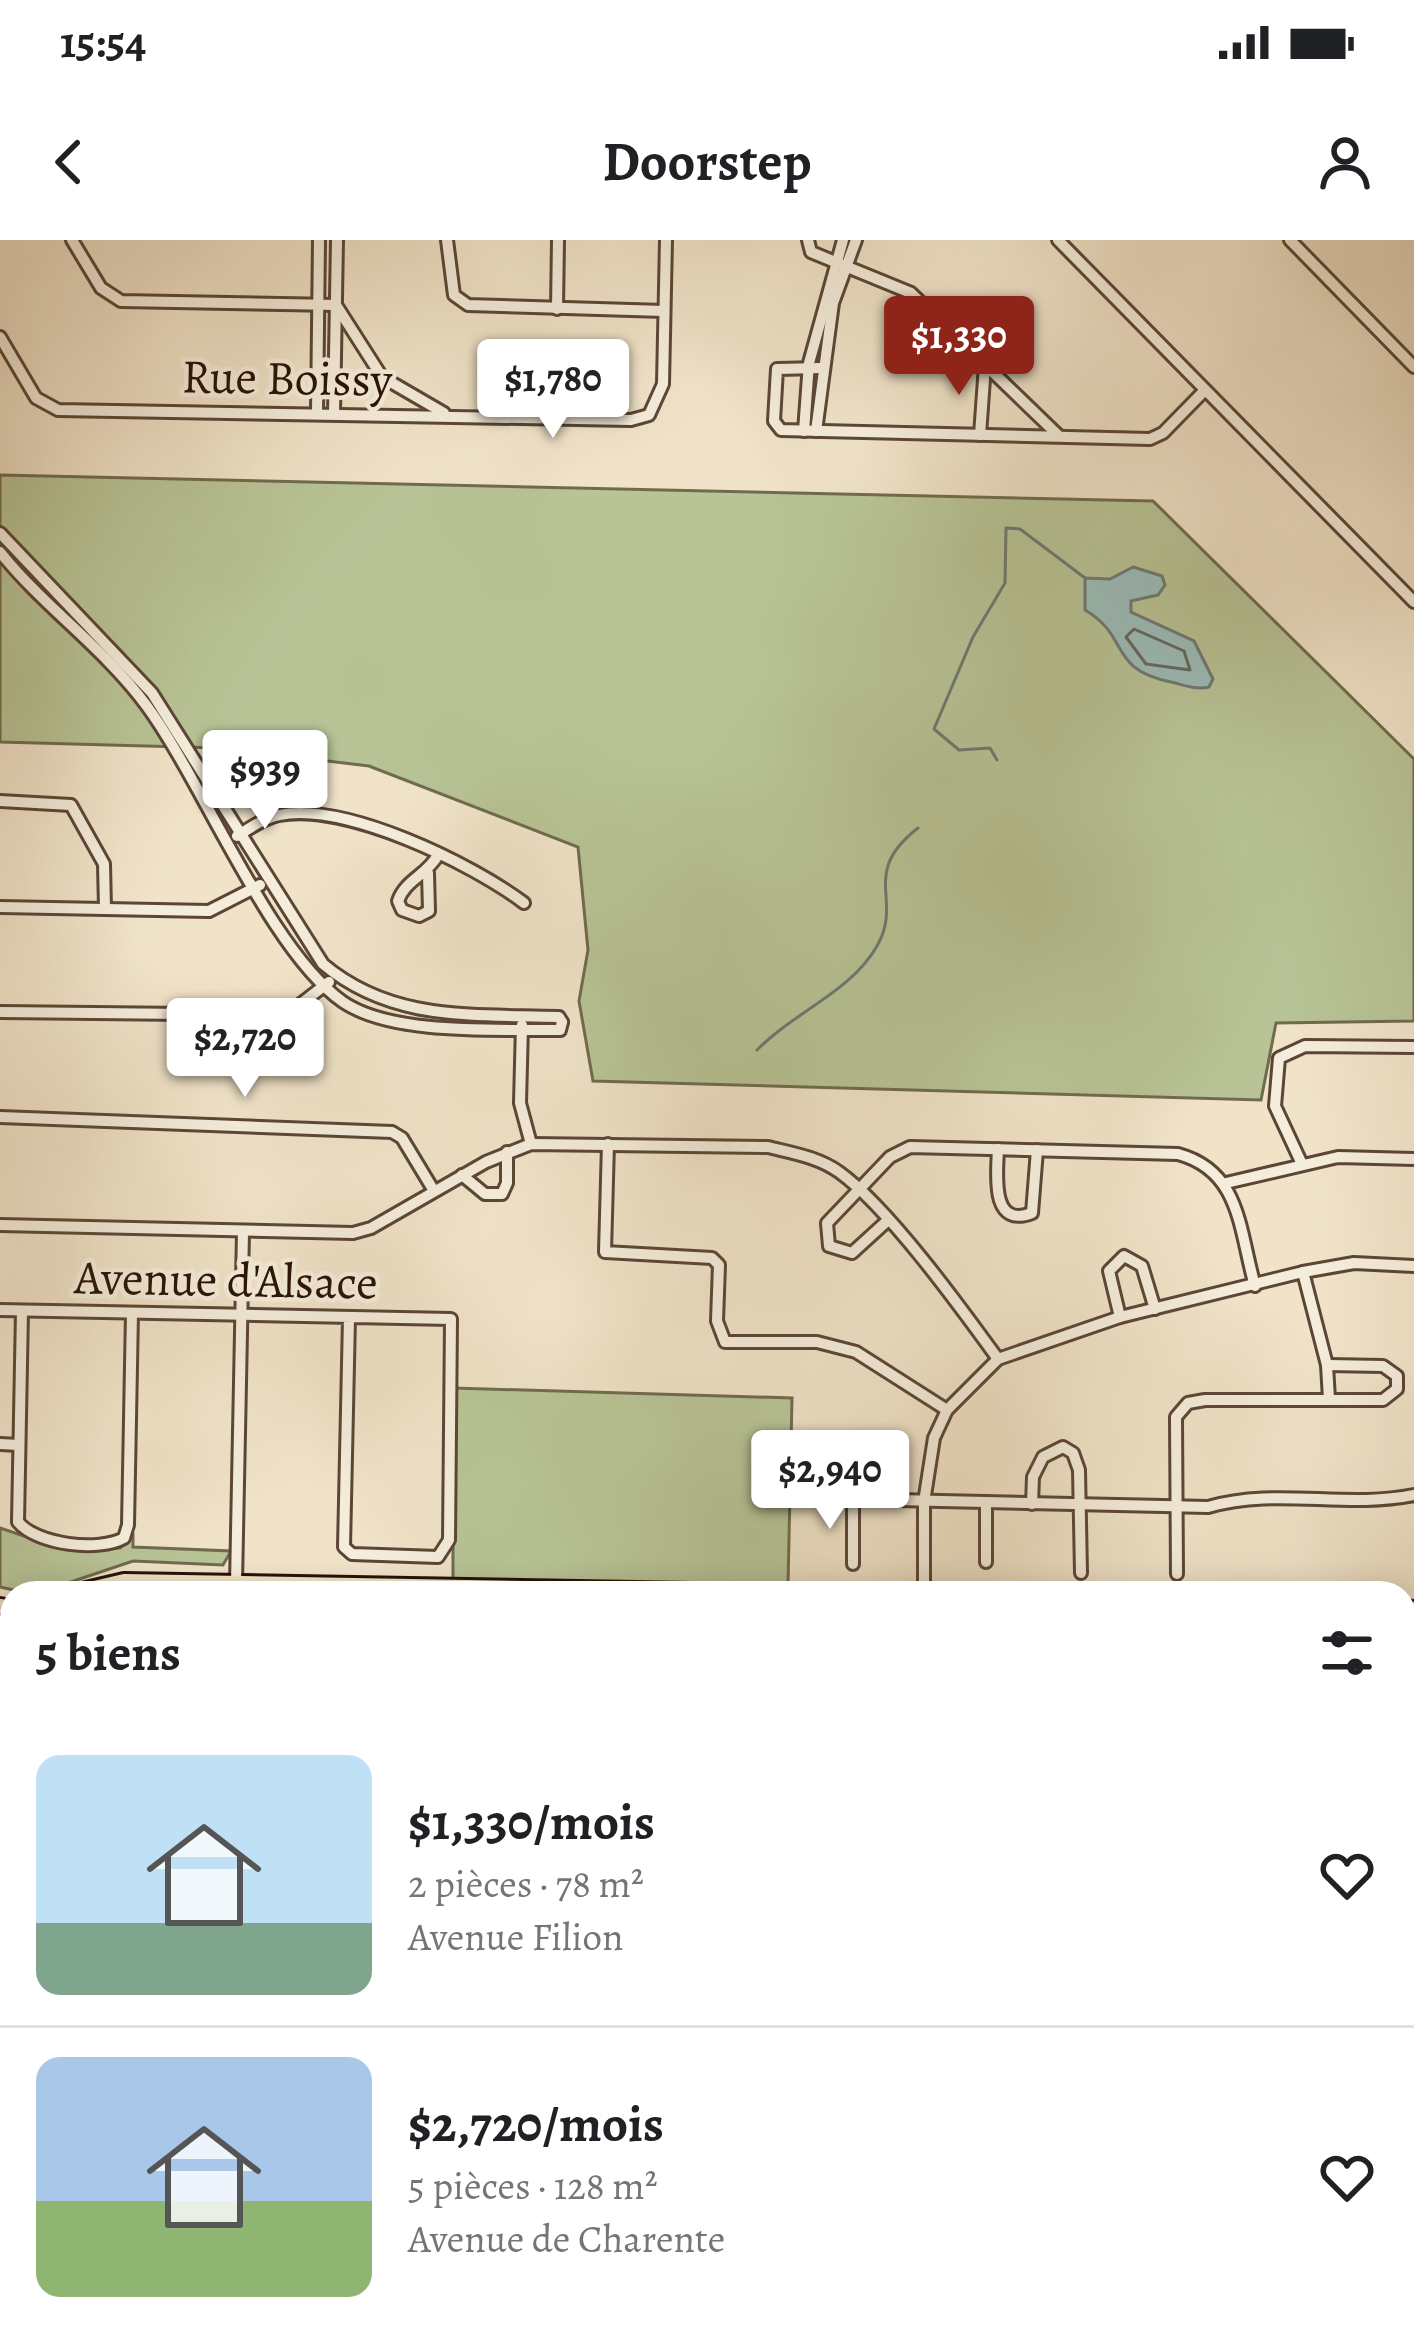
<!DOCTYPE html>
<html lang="fr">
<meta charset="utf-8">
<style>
body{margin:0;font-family:Alegreya,serif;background:#f6f6f6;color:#202124;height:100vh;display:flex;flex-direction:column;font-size:45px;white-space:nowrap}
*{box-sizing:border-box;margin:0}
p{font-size:39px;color:#757577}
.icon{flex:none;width:66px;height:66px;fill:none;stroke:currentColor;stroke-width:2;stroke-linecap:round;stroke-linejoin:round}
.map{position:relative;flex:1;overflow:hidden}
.panel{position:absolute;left:0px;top:1341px;width:1416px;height:771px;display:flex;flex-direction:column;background:#fff;border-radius:36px 36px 0 0;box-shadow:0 6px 30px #0003}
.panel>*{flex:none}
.price{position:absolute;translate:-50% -102px;padding:0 27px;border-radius:12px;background:#fff;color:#222;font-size:39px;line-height:78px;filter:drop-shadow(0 3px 6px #0008)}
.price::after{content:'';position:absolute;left:50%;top:72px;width:36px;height:27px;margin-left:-18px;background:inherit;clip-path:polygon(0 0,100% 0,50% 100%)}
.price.on{background:#8f2418;color:#fff}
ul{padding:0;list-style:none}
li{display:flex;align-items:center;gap:36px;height:300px;padding:0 36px}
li+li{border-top:3px solid #e0e0e0}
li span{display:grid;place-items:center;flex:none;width:336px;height:240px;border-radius:24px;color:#555}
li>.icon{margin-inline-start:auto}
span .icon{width:144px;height:144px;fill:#fffc;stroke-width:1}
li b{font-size:51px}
h2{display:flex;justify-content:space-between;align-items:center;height:144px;padding:0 36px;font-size:51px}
.status{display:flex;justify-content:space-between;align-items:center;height:84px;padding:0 60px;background:#fff;direction:ltr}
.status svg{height:33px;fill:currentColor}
header{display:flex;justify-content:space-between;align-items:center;height:156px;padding:0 36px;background:#fff;font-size:54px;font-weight:700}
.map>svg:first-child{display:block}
.green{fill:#b8c496;stroke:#706b4e;stroke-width:3}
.water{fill:#9bbdba;stroke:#6d7972;stroke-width:3}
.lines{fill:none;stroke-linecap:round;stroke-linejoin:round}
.shore{stroke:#626860;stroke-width:3}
.stream{stroke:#6d7972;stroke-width:3}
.minor-casing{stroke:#5b4636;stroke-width:16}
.major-casing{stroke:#291205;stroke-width:20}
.highway-casing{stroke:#291205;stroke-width:22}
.minor{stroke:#f5eddb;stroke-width:10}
.major{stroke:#f0e3c8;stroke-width:14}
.highway{stroke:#f0e3c8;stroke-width:16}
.labels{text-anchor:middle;stroke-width:9;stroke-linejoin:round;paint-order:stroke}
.street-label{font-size:48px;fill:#291205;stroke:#f5eddb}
</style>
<div class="status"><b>15:54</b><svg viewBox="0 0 49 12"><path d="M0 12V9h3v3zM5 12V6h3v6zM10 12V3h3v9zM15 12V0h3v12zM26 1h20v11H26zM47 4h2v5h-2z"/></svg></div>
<header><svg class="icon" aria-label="back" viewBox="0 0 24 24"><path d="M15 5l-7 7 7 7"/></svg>Doorstep<svg class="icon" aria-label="person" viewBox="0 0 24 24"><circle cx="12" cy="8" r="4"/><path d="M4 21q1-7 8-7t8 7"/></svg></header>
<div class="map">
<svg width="1414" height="2110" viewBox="0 0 1414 2110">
<rect width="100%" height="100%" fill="#f0e3c8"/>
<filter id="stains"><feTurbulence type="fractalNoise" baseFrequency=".00167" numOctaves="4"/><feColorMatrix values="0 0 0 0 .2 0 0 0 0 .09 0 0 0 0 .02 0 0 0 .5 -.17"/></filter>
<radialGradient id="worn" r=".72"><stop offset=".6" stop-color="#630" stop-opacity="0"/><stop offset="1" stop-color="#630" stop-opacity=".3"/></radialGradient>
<g class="green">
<path d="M0,235l1153,26 261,258v262l-138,2 -15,77 -668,-19 -14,-80 9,-51 -10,-103 -209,-81 -150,-18 -219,-6z"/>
<path d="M453,1148l339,10 -4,187 -335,-5z"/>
<path d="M0,1288l56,19 64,1 13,-12v11l98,4 -8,14 -90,-4 -86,29 -20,3 -27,-6z"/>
<path d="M0,1933l12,12v138l-12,-23z"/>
</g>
<path class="water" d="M1133,327l29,9 3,9 -7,10 -27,6v11l63,29 19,38 -4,8c-13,3 -25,-2 -38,-5 -64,-13 -40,-45 -86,-72v-32l25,1z"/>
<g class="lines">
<path class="shore" d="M1134,389l50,22 6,19 -44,-6 -20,-27z"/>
<g class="stream">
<path d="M997,520l-7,-12 -31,2 -25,-21 39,-92 32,-54 1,-55 14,1 65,49"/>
<path d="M757,810c37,-38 94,-58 120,-104 27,-47 -18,-72 41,-118"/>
</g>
<defs>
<g id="minor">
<path d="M72,0l29,48 20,13 215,4"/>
<path d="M447,0l7,55 14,10 196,6"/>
<path d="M808,0l3,12 100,41 148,143"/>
<path d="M1058,0l356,362"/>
<path d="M1290,0l124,127"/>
<path d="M336,65l46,72 62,36"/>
<path d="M557,69l1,-69"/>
<path d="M0,97l36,61 22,12 573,10 18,-5 14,-31 3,-144"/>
<path d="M821,128l-44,1 -3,52 7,9 369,9 13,-6 42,-43"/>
<path d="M317,173l2,-173"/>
<path d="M334,174l3,-174"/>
<path d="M804,191l5,-68 34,-123"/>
<path d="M816,191l17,-128 23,-63"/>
<path d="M980,195l5,-70"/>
<path d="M0,293l152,160 171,271c69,58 150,50 236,53l3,5"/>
<path d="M0,312c44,55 104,96 146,153 57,77 123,245 197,297 50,34 157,27 217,28l2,-8"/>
<path d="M0,561l71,4 33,59 1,45"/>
<path d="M237,596c13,-8 27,-18 42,-21 66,-13 192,48 245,88"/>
<path d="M428,633l1,38 -10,5 -17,-6 -4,-9c7,-21 29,-26 40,-46"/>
<path d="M0,667l209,4 51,-26"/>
<path d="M0,772l271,3 27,-9 31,-24"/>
<path d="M522,785l-2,78 11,41"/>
<path d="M0,877l392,15 10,6 32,53"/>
<path d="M608,904l-3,108 107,6 7,7 -2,56 8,21h92l39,10 91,58"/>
<path d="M998,909c-1,25 -8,80 34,64l5,-63"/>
<path d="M1301,922l-26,-56 4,-48 26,-12 109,1"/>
<path d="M462,935l23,19h17l5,-11v-31"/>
<path d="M1226,943l112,-26 76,2"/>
<path d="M886,982l-34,31 -23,-7 -2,-23 63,-66 20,-10 268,7c63,17 61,76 77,132"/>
<path d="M0,985l353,8 18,-5 115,-66 45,-18 237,3c24,6 50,10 71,25 49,35 122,136 159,187"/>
<path d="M1303,1032l24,93 2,34"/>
<path d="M0,1070l451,9 -2,221 -11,17 -86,-3 -8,-7 5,-229"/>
<path d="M22,1071l-4,211c19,23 81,30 106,16l4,-13 4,-212"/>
<path d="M1120,1077l-11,-46 15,-15 18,10 13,43"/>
<path d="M0,1204l19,1"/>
<path d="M829,1257l-8,-44h-8l-11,14 1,22 7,6 43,4 355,8c68,-20 137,2 206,-12"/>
<path d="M853,1259v65"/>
<path d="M1032,1264l1,-27 10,-20 20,-10 10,6 6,17 2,103"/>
<path d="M986,1322v-60"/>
<path d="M1177,1334l-1,-157 12,-14 17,-3h178l14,-11v-13l-14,-10 -56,-1"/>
<path d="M236,1343l7,-351"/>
<path d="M924,1353v-91l10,-64 13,-28 51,-51 122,-42 183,-45 51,-9 60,3"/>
<path d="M0,1437l12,14"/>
<path d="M1404,1504l10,-11"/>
<path d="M1404,1532l10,-10"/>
<path d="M1404,1539l10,11"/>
<path d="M0,1560l12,1"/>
<path d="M1404,1741h10"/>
<path d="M1404,2045l10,16"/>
<path d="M1404,2086l10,17"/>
<path d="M286,2100l4,10"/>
<path d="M409,2100l1,10"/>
<path d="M882,2100l6,10"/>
<path d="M995,2100l5,10"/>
<path d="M575,2110l1,-10"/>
<path d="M1102,2110l17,-10"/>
</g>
<g id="major">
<path d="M73,1353l51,-12 678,12"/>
<path d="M0,1366l12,2"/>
<path d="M1404,1368l10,1"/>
<path d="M0,1430l12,-1"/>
<path d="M0,1918l12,12"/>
<path d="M174,2100l7,10"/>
</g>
<g id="highway">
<path d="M0,1805l12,13"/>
<path d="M0,1839l12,11"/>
<path d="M0,1866l12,11"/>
<path d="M187,2100l7,10"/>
<path d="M216,2100l7,10"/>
<path d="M240,2100l7,10"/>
</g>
</defs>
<use href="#minor" class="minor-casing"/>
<use href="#major" class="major-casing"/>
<use href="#highway" class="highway-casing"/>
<use href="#minor" class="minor"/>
<use href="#major" class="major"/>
<use href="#highway" class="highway"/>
</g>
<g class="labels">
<g class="street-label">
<text transform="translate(287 137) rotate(1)" y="17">Rue Boissy</text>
<text transform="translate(226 1039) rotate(1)" y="17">Avenue d'Alsace</text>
</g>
</g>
<rect width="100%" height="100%" filter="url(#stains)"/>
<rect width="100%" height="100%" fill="url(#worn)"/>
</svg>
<b class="price on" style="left:959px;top:158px">$1,330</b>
<b class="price" style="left:553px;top:201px">$1,780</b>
<b class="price" style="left:265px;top:592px">$939</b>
<b class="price" style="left:245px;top:860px">$2,720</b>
<b class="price" style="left:830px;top:1292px">$2,940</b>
<section class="panel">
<h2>5 biens<svg class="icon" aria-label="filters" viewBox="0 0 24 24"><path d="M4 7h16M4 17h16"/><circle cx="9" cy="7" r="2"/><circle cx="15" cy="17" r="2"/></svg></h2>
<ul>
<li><span style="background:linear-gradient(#bfe0f5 70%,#7fa58c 0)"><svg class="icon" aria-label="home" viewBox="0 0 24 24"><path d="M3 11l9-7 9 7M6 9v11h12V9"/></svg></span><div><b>$1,330/mois</b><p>2 pièces · 78 m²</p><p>Avenue Filion</p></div><svg class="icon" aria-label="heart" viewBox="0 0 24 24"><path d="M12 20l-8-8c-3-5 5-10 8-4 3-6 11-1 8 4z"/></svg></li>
<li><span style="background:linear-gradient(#a9c7e8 60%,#8fb573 0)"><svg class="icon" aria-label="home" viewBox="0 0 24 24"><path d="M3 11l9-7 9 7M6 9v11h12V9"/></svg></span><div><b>$2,720/mois</b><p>5 pièces · 128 m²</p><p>Avenue de Charente</p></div><svg class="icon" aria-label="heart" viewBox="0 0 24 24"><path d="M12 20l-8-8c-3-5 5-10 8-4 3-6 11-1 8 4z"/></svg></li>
</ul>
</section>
</div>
